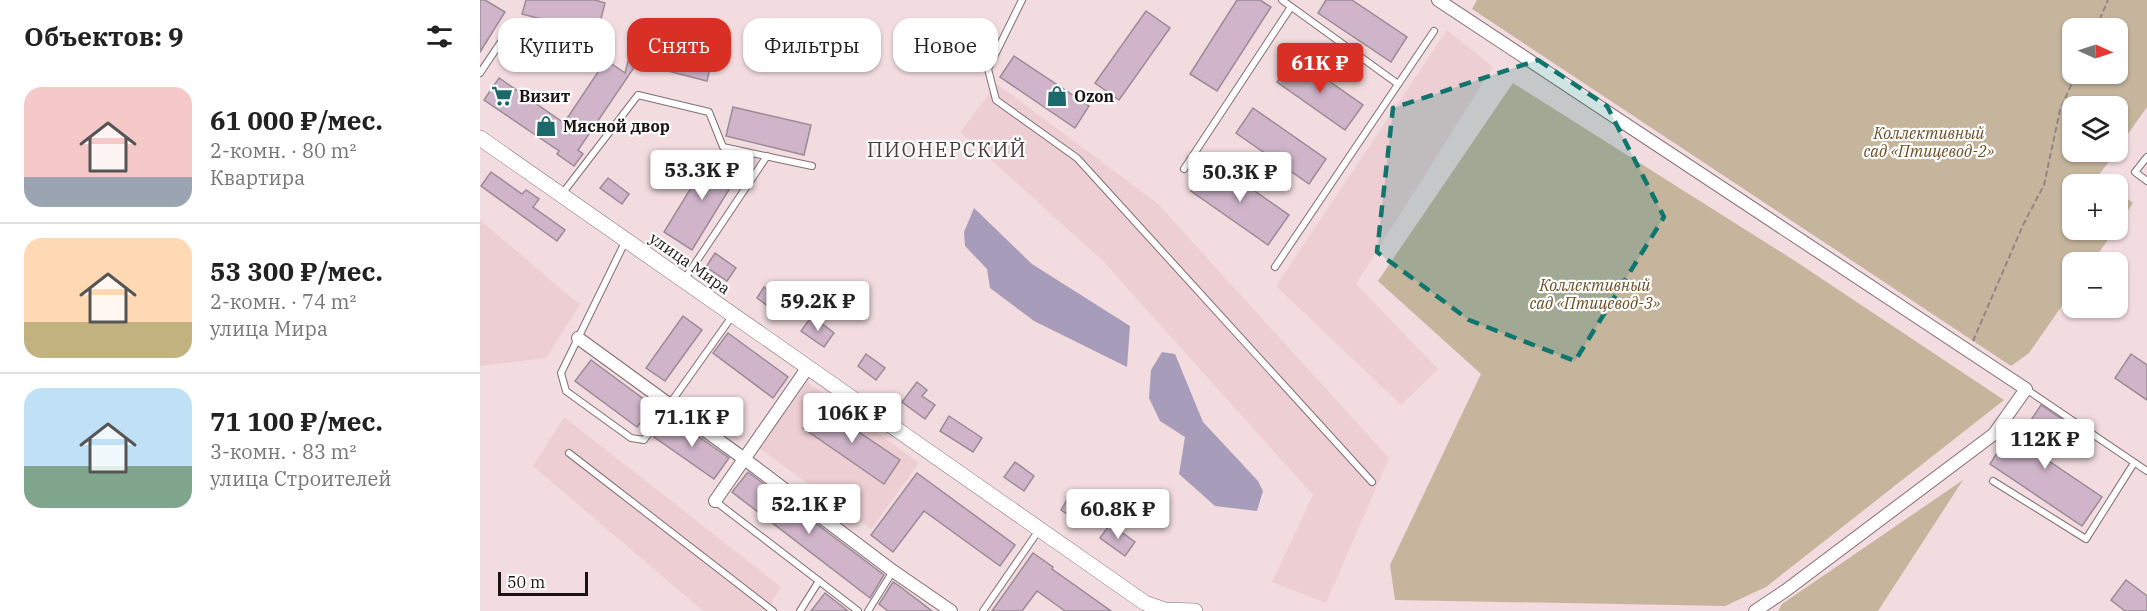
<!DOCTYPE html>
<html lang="ru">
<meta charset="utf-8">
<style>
body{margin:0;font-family:"IBM Plex Serif",serif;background:#f2f2f2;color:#222;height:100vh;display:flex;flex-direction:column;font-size:22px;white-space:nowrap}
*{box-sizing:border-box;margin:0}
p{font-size:20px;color:#767676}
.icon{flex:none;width:33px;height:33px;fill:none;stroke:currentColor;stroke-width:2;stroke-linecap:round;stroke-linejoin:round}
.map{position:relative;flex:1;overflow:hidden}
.panel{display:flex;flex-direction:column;background:#fff;width:480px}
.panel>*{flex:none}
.guide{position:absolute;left:18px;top:18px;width:570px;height:54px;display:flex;gap:12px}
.needle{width:39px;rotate:93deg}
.fabs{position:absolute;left:1582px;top:18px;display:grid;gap:12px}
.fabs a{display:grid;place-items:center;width:66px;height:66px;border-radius:12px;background:#fff;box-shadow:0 2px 4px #0004;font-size:30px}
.scale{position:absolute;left:18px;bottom:15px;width:90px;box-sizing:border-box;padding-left:6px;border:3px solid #1b1314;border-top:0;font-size:16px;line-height:21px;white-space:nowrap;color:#1b1314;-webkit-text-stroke:4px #fff;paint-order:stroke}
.price{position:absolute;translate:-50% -51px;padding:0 14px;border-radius:6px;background:#fff;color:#222;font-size:20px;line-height:39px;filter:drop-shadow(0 2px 3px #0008)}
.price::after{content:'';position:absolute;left:50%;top:36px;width:18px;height:14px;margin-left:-9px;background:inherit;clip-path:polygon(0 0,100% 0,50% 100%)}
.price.active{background:#d93025;color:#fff}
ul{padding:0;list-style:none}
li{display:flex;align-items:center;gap:18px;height:150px;padding:0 24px}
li+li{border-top:2px solid #e0e0e0}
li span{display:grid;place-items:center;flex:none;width:168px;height:120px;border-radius:18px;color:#555}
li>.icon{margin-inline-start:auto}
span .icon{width:72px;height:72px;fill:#fffc;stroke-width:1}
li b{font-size:26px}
h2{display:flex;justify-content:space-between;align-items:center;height:72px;padding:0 24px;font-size:26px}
.chip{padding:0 21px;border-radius:18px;background:#fff;box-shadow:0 2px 4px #0004;font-size:21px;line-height:54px}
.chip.active{background:#d93025;color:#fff}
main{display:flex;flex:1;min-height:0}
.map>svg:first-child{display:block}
.built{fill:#edced3}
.green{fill:#c6b59d;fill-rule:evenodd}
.water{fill:#a79dba}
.building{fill:#d0b5ca;stroke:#9a8b96;stroke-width:1.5}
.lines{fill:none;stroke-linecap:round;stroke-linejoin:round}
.service-casing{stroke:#826e71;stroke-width:8}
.minor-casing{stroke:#826e71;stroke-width:14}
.tertiary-casing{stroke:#826e71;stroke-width:16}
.path{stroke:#948486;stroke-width:2;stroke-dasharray:6 3;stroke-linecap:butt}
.service{stroke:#fff;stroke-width:6}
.minor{stroke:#fff;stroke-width:12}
.tertiary{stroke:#fff;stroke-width:15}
.marked{fill:#0f766e;fill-opacity:0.2;stroke:#0f766e;stroke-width:4.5;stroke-dasharray:12 8;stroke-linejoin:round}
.labels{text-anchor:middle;stroke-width:4.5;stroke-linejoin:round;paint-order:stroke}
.poi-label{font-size:16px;font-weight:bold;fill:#1b1314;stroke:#fff;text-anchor:start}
.park-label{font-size:16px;font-style:italic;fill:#6a4d20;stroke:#fff}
.street-label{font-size:16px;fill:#1b1314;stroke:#fff}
.quarter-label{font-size:20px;letter-spacing:1.5px;fill:#4e3d3f;stroke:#fff}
</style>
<main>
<section class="panel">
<h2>Объектов: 9<svg class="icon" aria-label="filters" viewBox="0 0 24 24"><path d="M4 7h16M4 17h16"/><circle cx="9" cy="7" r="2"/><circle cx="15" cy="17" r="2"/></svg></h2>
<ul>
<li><span style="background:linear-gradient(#f6c9c9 75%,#9aa5b1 0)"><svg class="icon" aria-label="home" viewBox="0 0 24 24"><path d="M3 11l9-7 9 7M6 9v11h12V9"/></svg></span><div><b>61 000 ₽/мес.</b><p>2-комн. · 80 m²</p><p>Квартира</p></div></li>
<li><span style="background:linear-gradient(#ffd9b3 70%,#c2b280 0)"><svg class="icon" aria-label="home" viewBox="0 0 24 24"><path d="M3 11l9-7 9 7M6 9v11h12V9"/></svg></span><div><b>53 300 ₽/мес.</b><p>2-комн. · 74 m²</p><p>улица Мира</p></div></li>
<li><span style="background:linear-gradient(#bfe0f5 65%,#7fa58c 0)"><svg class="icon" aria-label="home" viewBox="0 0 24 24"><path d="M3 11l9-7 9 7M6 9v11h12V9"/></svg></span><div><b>71 100 ₽/мес.</b><p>3-комн. · 83 m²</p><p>улица Строителей</p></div></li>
</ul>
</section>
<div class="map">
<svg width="1667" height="611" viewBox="0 0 1667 611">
<rect width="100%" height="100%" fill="#f2dcdf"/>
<g class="built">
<path d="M967,30l46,37 -137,217 82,85 -37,36 -125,-119z"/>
<path d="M517,84l160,119 232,255 -63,145 -54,-21 41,-87 -210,-234 -143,-129z"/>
<path d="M0,220l100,85 -34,53 -66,8z"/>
<path d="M327,382l112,81 -48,66 -112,-81z"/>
<path d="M84,417l217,170 -14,24h-64l-170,-145z"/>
</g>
<g class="green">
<path d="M997,0h670v107l-29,41v-42h-45v46h43l-18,24 11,8h-36v46h42l-23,32h-19v28l-44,63 -18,13 -539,-357zM1638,28v46h-45v-46z"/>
<path d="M1033,83l279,176 212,141 -238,187 -41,19 -330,-6 -5,-35 91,-191 -103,-93z"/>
<path d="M1638,192l15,11 -15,22z"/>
<path d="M1483,480l-85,131h-100l4,-7z"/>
</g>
<g class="water">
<path d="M494,208l58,56 98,62 -3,41 -93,-46 -44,-33 -3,-19 -22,-23 -1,-14z"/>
<path d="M682,352l13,2 28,68 55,59 5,10 -6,20 -42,-5 -36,-32 6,-37 -25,-16 -11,-23 2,-28z"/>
</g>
<g class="building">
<path d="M0,0h5l20,12 -25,40z"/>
<path d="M46,0h69l10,3 -8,31 -75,-20z"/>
<path d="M757,0h23l11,7 -54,84 -27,-17z"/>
<path d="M846,0h26l55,37 -16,25 -73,-49z"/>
<path d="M666,11l24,17 -51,72 -24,-17z"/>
<path d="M155,34l78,20 -6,27 -70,-18 -59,87 5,4 -9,12 -17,-12 2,-3 -75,-51 15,-22 65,45 42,-63 19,13z"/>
<path d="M534,56l75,50 -14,22 -75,-51z"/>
<path d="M815,57l68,48 -18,25 -68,-48z"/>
<path d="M253,107l78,18 -7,30 -78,-19z"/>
<path d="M773,108l73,51 -17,25 -73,-51z"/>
<path d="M233,152l28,18 -49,80 -28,-18z"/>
<path d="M732,161l77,54 -21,30 -77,-54z"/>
<path d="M11,172l31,22 4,-4 13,9 -6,8 32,23 -8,11 -76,-55z"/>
<path d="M128,178l21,16 -7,10 -22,-16z"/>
<path d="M235,253l21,15 -9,13 -21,-14z"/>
<path d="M284,287l24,17 -8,11 -23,-17z"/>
<path d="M203,316l19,14 -37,51 -19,-13z"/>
<path d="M332,316l22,17 -10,14 -23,-16z"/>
<path d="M248,333l60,44 -15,21 -60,-45z"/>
<path d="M386,354l19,14 -9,12 -18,-14z"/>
<path d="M1651,354l16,11v35l-32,-22z"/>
<path d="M111,360l62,46 -16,21 -62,-46z"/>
<path d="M437,382l10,8 -5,6 13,9 -10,14 -23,-17z"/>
<path d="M339,405l81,55 -16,24 -81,-56z"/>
<path d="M1561,405l28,19 -8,12 -15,-10 -15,23 71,48 -20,29 -92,-62 19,-30 9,6z"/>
<path d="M189,416l60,42 -15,21 -60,-42z"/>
<path d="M469,416l33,22 -9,14 -33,-21z"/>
<path d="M535,462l19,14 -10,15 -20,-14z"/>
<path d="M268,472l136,103 -14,23 -138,-106z"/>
<path d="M437,473l98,72 -15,21 -76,-55 -31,41 -22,-17z"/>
<path d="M590,495l19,12 -10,15 -18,-12z"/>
<path d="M630,524l25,18 -10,14 -25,-18z"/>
<path d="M553,553l20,14 -1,2 59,42h-46l-28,-20 -15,20h-30z"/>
<path d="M1646,580l21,16v15h-22l-14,-11z"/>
<path d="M413,582l5,3 34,26h-44l-9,-7z"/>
<path d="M345,593l23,18h-37z"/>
</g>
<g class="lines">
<defs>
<g id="service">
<path d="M542,0l-34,69 8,31 81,58 295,324"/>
<path d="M802,0l116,84"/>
<path d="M0,73l33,-49 84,20"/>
<path d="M1667,157l-12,15 12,9"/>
<path d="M704,169l107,-162"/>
<path d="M82,194l76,-99 71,17 14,35 89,19"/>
<path d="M146,240l-65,133 5,18 65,47 13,2 89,-125"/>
<path d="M795,267l159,-236"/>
<path d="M204,280l83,-124"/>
<path d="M1546,389l121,82"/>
<path d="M89,453l204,158"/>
<path d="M1513,481l93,58 48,-76"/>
<path d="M235,501l143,110"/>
<path d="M320,611l19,-30"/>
<path d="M388,611l25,-40"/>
<path d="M503,611l56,-81"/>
</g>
<g id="minor">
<path d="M958,0l588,389 -32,45 -209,157 -30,20"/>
<path d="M98,338l165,120 150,113 58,40"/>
<path d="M235,501l93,-134"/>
</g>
<path id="tertiary" d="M0,138l665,465 20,7 30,1"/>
</defs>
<use href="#service" class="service-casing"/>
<use href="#minor" class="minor-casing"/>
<use href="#tertiary" class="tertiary-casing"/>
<g class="path">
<path d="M1616,28l12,-28"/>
<path d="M1493,341l50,-116 21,-40 16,-75 16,-36"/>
</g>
<use href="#service" class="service"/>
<use href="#minor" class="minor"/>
<use href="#tertiary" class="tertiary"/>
</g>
<path class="marked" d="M1058,60l69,46 57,111 -89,144 -106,-41 -92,-68 16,-144z"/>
<defs>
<symbol id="supermarket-bare" viewBox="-9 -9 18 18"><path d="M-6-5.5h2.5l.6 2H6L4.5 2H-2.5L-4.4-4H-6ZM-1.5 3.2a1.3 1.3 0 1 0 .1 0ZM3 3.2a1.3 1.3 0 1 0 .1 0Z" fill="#1c696c" stroke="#fff" stroke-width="2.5" paint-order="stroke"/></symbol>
<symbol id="shop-bare" viewBox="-9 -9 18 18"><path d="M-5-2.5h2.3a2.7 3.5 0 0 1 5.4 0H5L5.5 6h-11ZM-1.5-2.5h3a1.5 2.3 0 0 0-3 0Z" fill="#1c696c" stroke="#fff" stroke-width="2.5" paint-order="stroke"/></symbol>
</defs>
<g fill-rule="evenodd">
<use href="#supermarket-bare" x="7" y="81" width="30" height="30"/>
<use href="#shop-bare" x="562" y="81" width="30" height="30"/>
<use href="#shop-bare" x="51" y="111" width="30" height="30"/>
</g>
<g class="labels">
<g class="poi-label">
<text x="39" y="102">Визит</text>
<text x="594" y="102">Ozon</text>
<text x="83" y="132">Мясной двор</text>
</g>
<g class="park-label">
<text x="1449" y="139">Коллективный<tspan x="1449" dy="18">сад «Птицевод-2»</tspan></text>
<text x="1115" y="291">Коллективный<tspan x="1115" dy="18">сад «Птицевод-3»</tspan></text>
</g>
<g class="street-label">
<text transform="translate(210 263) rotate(35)" y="6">улица Мира</text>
</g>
<g class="quarter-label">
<text x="467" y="157">ПИОНЕРСКИЙ</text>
</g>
</g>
</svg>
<div class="fabs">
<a><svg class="needle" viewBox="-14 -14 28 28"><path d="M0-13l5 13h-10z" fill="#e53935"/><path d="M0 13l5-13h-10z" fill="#767676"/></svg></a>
<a><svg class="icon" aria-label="layers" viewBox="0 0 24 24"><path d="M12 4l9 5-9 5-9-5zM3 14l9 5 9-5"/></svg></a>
<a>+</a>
<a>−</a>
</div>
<div class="scale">50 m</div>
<b class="price active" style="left:840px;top:94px">61K ₽</b>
<b class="price" style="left:222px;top:201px">53.3K ₽</b>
<b class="price" style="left:760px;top:203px">50.3K ₽</b>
<b class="price" style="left:338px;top:332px">59.2K ₽</b>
<b class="price" style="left:372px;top:444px">106K ₽</b>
<b class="price" style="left:212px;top:448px">71.1K ₽</b>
<b class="price" style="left:1565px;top:470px">112K ₽</b>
<b class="price" style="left:329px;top:535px">52.1K ₽</b>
<b class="price" style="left:638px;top:540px">60.8K ₽</b>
<div class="guide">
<a class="chip">Купить</a>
<a class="chip active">Снять</a>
<a class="chip">Фильтры</a>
<a class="chip">Новое</a>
</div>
</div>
</main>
